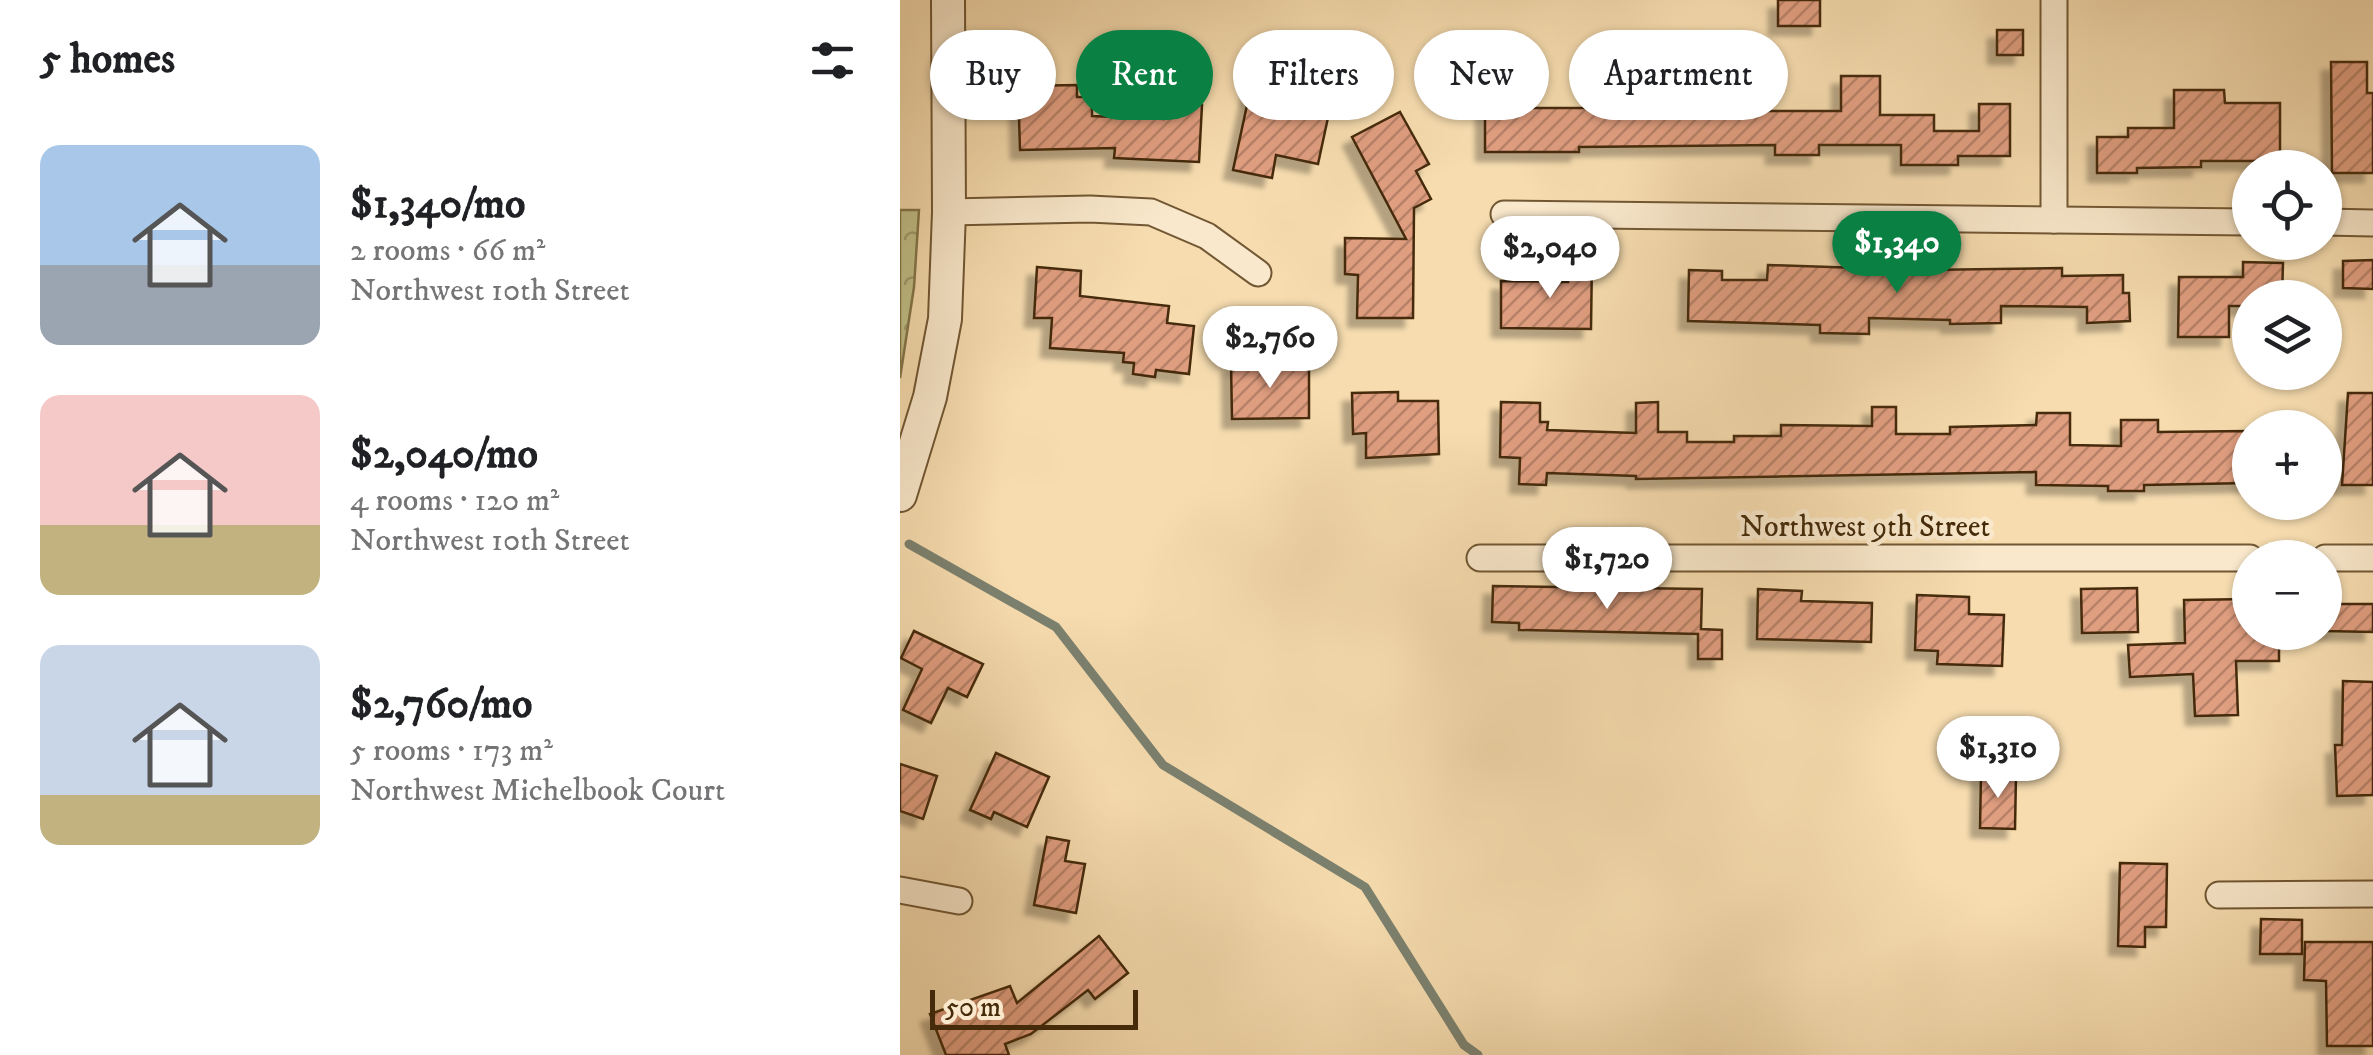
<!DOCTYPE html>
<meta charset="utf-8">
<style>
body{margin:0;font-family:"IM FELL DW Pica",serif;background:#f6f6f6;color:#202124;height:100vh;display:flex;flex-direction:column;font-size:38px;white-space:nowrap}
*{box-sizing:border-box;margin:0}
p{font-size:32px;color:#757577}
.icon{flex:none;width:55px;height:55px;fill:none;stroke:currentColor;stroke-width:2;stroke-linecap:round;stroke-linejoin:round}
.map{position:relative;flex:1;overflow:hidden}
.drawer{display:flex;flex-direction:column;background:#fff;width:900px}
.drawer>*{flex:none}
.hud{position:absolute;left:30px;top:30px;width:950px;height:90px;display:flex;gap:20px}
.controls{position:absolute;left:1332px;top:150px;display:grid;gap:20px}
.controls a{display:grid;place-items:center;width:110px;height:110px;border-radius:50%;background:#fff;box-shadow:0 2px 8px #0004;font-size:50px}
.scale{position:absolute;left:30px;bottom:25px;width:208px;box-sizing:border-box;padding-left:10px;border:5px solid #452b0a;border-top:0;font-size:28px;line-height:35px;white-space:nowrap;color:#452b0a;-webkit-text-stroke:8px #f9e8cb;paint-order:stroke}
.price{position:absolute;translate:-50% -85px;padding:0 22px;border-radius:35px;background:#fff;color:#222;font-size:32px;line-height:65px;filter:drop-shadow(0 2px 5px #0008)}
.price::after{content:'';position:absolute;left:50%;top:60px;width:30px;height:22px;margin-left:-15px;background:inherit;clip-path:polygon(0 0,100% 0,50% 100%)}
.price.selected{background:#0b8043;color:#fff}
ul{padding:0;list-style:none}
li{display:flex;align-items:center;gap:30px;height:250px;padding:0 40px}
li span{display:grid;place-items:center;flex:none;width:280px;height:200px;border-radius:20px;color:#555}
li>.icon{margin-inline-start:auto}
span .icon{width:120px;height:120px;fill:#fffc;stroke-width:1}
li b{font-size:42px}
h2{display:flex;justify-content:space-between;align-items:center;height:120px;padding:0 40px;font-size:42px}
.tag{padding:0 35px;border-radius:45px;background:#fff;box-shadow:0 2px 8px #0004;font-size:35px;line-height:90px}
.tag.selected{background:#0b8043;color:#fff}
main{display:flex;flex:1;min-height:0}
.map>svg:first-child{display:block}
.forest{fill:url(#forest-crowns);stroke:#837548;stroke-width:2.5}
.lines{fill:none;stroke-linecap:round;stroke-linejoin:round}
.stream{stroke:#7b816f;stroke-width:9}
.building{fill:url(#building-hatch);stroke:#452b0a;stroke-width:2.5;filter:url(#shadow)}
.minor-casing{stroke:#715733;stroke-width:29}
.tertiary-casing{stroke:#715733;stroke-width:36}
.minor{stroke:#f9e8cb;stroke-width:25}
.tertiary{stroke:#f9e8cb;stroke-width:32}
.labels{text-anchor:middle;stroke-width:9;stroke-linejoin:round;paint-order:stroke}
.street-label{font-size:30px;fill:#452b0a;stroke:#f9e8cb}
</style>
<main>
<section class="drawer">
<h2>5 homes<svg class="icon" aria-label="filters" viewBox="0 0 24 24"><path d="M4 7h16M4 17h16"/><circle cx="9" cy="7" r="2"/><circle cx="15" cy="17" r="2"/></svg></h2>
<ul>
<li><span style="background:linear-gradient(#a9c7e8 60%,#9aa5b1 0)"><svg class="icon" aria-label="home" viewBox="0 0 24 24"><path d="M3 11l9-7 9 7M6 9v11h12V9"/></svg></span><div><b>$1,340/mo</b><p>2 rooms · 66 m²</p><p>Northwest 10th Street</p></div></li>
<li><span style="background:linear-gradient(#f6c9c9 65%,#c2b280 0)"><svg class="icon" aria-label="home" viewBox="0 0 24 24"><path d="M3 11l9-7 9 7M6 9v11h12V9"/></svg></span><div><b>$2,040/mo</b><p>4 rooms · 120 m²</p><p>Northwest 10th Street</p></div></li>
<li><span style="background:linear-gradient(#c9d6e8 75%,#c2b280 0)"><svg class="icon" aria-label="home" viewBox="0 0 24 24"><path d="M3 11l9-7 9 7M6 9v11h12V9"/></svg></span><div><b>$2,760/mo</b><p>5 rooms · 173 m²</p><p>Northwest Michelbook Court</p></div></li>
</ul>
</section>
<div class="map">
<svg width="1473" height="1055" viewBox="0 0 1473 1055">
<defs>
<pattern id="forest-crowns" width="20" height="18" patternUnits="userSpaceOnUse" patternTransform="scale(2.5)"><rect width="20" height="18" fill="#c1bf87"/><path d="M2 6a3 3 0 1 1 6 0M12 15a3 3 0 1 1 6 0" fill="none" stroke="#9f9b6d"/></pattern>
<pattern id="building-hatch" width="6" height="6" patternUnits="userSpaceOnUse" patternTransform="scale(2.5)"><rect width="6" height="6" fill="#e09e80"/><path d="M-1 1l2-2M0 6l6-6M5 7l2-2" fill="none" stroke="#b78167"/></pattern>
<filter id="shadow"><feDropShadow dx="-9" dy="9" stdDeviation="2.5" flood-color="#0004"/></filter>
</defs>
<rect width="100%" height="100%" fill="#f6dcaf"/>
<filter id="stains"><feTurbulence type="fractalNoise" baseFrequency=".002" numOctaves="4"/><feColorMatrix values="0 0 0 0 .2 0 0 0 0 .09 0 0 0 0 .02 0 0 0 .5 -.17"/></filter>
<radialGradient id="worn" r=".72"><stop offset=".6" stop-color="#630" stop-opacity="0"/><stop offset="1" stop-color="#630" stop-opacity=".3"/></radialGradient>
<path class="forest" d="M0,210h19l-5,77 -14,91z"/>
<g class="lines">
<path class="stream" d="M9,544l147,83 107,138 202,122 99,158 14,10"/>
</g>
<g class="building">
<rect x="878" y="0" width="42" height="26"/>
<rect x="1097" y="30" width="26" height="25"/>
<path d="M1431,62h36v31h6v80h-41z"/>
<path d="M941,76h39v39h54v16h45v-27h31v52h-52v9h-57v-20h-82v10h-44v-10l-196,2v5h-94v-44h127v-18h88v-12h36v33h105z"/>
<path d="M352,82l80,17 -14,65 -42,-9 -4,23 -39,-8z"/>
<path d="M177,85v12h15v19l72,3 1,-16 37,2 -3,57 -85,-4 1,-10 -95,2 -2,-64z"/>
<path d="M1274,90h50l1,13h55v58h-79v6l-64,1v5h-40v-36h31v-9h46z"/>
<path d="M500,112l29,52 -13,7 15,28 -17,9 -1,110h-56l1,-43 -13,-1v-36l61,1 -54,-102z"/>
<path d="M668,258h24l-1,71 -90,-1v-47l67,1z"/>
<path d="M1473,260v29l-30,-1v-27z"/>
<path d="M1343,262l40,1 -1,35h-32v8h-21v31h-51l1,-60h64z"/>
<path d="M868,265l153,5 141,-2v8l61,-1v18h6l1,28 -43,2v-16l-86,-1v17l-51,1v-4l-81,-2v16l-49,-1v-8l-132,-4 1,-51 33,1v9h45z"/>
<path d="M137,267l44,4 -1,25 89,10 -2,17 27,3 -5,48 -33,-4 -1,7 -22,-3 1,-11 -11,-1 1,-9 -74,-5 2,-30h-18z"/>
<path d="M389,363v5l20,-1v51l-77,1 -1,-55z"/>
<path d="M498,392v9h40l1,53 -73,4v-25l-13,1 -1,-41z"/>
<path d="M1448,393h25v92h-31z"/>
<path d="M601,402l39,1v19h8l-1,8 89,3v-30l22,-1v30h29v10h47v-6h47v-11l91,1v-19h24v27h54v-7l86,-2 1,-12h33v32l51,1v-26h37v12l89,-1v11h3v41l-106,2v6h-36v-5l-72,-1v-13l-400,7v-3l-89,-3 -1,12 -27,-1 1,-26 -20,-1z"/>
<path d="M593,586l209,3 -1,40 21,1v29h-24v-25l-179,-4v-7l-27,-1z"/>
<path d="M1237,588l1,44 -56,1 -1,-44z"/>
<path d="M858,589l44,2 -1,10 71,2 -1,39 -114,-3z"/>
<path d="M1017,595l52,2v17l35,1 -2,51 -65,-2 1,-13 -23,-1z"/>
<path d="M1350,599v33h29v29h-43l2,54 -43,1 -2,-42 -63,3 -2,-32 57,-2 -1,-43z"/>
<path d="M1425,604h48v28l-48,-1z"/>
<path d="M14,631l69,33 -16,33 -19,-9 -17,35 -28,-13 19,-41 -21,-11z"/>
<path d="M1443,681l30,1v113l-36,1 -2,-51h7z"/>
<path d="M96,753l53,24 -22,50 -33,-15 -3,7 -21,-9z"/>
<path d="M0,764l37,12 -14,43 -23,-8z"/>
<path d="M1081,774l35,1 -1,54 -35,-1z"/>
<path d="M147,837l22,4 -4,20 20,3 -9,49 -42,-8z"/>
<path d="M1220,863l47,1 -1,63h-21v20l-27,-1z"/>
<path d="M1361,919l41,1v34h-42z"/>
<path d="M199,936l29,37 -33,26 -7,-9 -57,44 -26,10 4,11h-63l-16,-41 80,-28 7,17z"/>
<path d="M1405,942h68v104h-46l-1,-65 -22,-1z"/>
</g>
<g class="lines">
<defs>
<g id="minor">
<path d="M1154,0v220"/>
<path d="M49,212l141,-3 61,3 56,24 51,37"/>
<path d="M604,214l746,8"/>
<path d="M1425,222l48,1"/>
<path d="M580,558h770"/>
<path d="M1425,558h48"/>
<path d="M0,890l59,11"/>
<path d="M1319,895l154,-1"/>
</g>
<path id="tertiary" d="M0,495l30,-98 15,-78 4,-107 -1,-212"/>
</defs>
<use href="#minor" class="minor-casing"/>
<use href="#tertiary" class="tertiary-casing"/>
<use href="#minor" class="minor"/>
<use href="#tertiary" class="tertiary"/>
</g>
<g class="labels">
<g class="street-label">
<text x="965" y="536">Northwest 9th Street</text>
</g>
</g>
<rect width="100%" height="100%" filter="url(#stains)"/>
<rect width="100%" height="100%" fill="url(#worn)"/>
</svg>
<div class="controls">
<a><svg class="icon" aria-label="locate" viewBox="0 0 24 24"><circle cx="12" cy="12" r="6"/><path d="M12 2v4M12 18v4M2 12h4M18 12h4"/></svg></a>
<a><svg class="icon" aria-label="layers" viewBox="0 0 24 24"><path d="M12 4l9 5-9 5-9-5zM3 14l9 5 9-5"/></svg></a>
<a>+</a>
<a>−</a>
</div>
<div class="scale">50 m</div>
<b class="price selected" style="left:997px;top:296px">$1,340</b>
<b class="price" style="left:650px;top:301px">$2,040</b>
<b class="price" style="left:370px;top:391px">$2,760</b>
<b class="price" style="left:707px;top:612px">$1,720</b>
<b class="price" style="left:1098px;top:801px">$1,310</b>
<div class="hud">
<a class="tag">Buy</a>
<a class="tag selected">Rent</a>
<a class="tag">Filters</a>
<a class="tag">New</a>
<a class="tag">Apartment</a>
</div>
</div>
</main>
